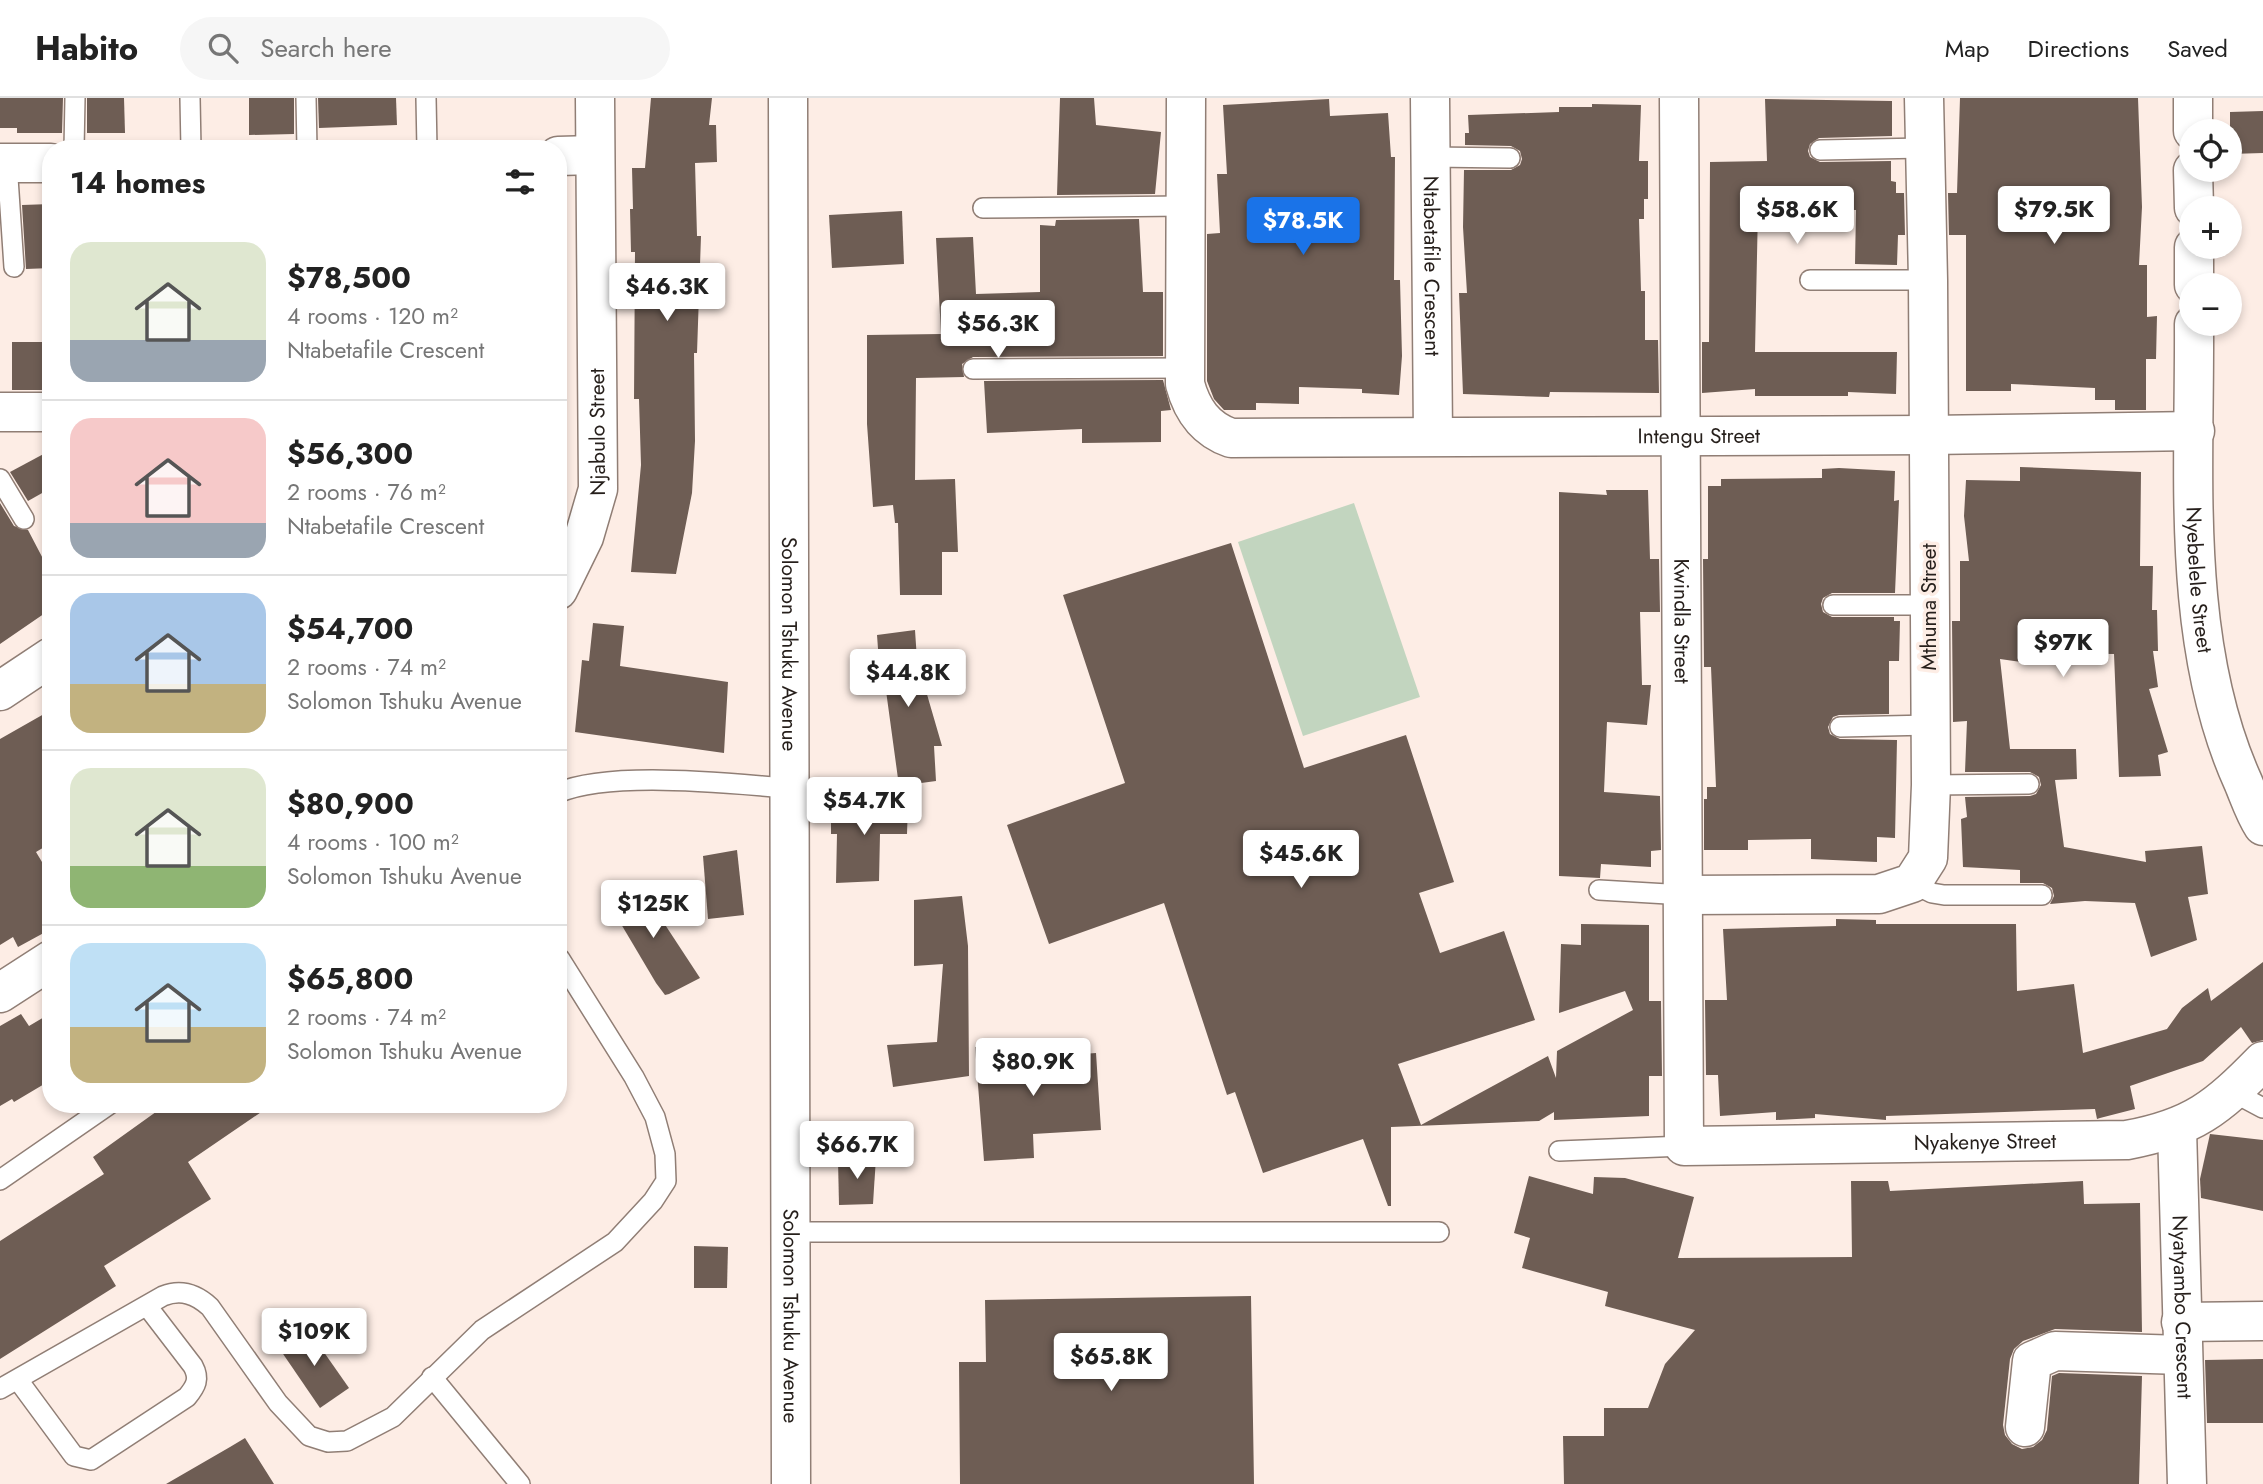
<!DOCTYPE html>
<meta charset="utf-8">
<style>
body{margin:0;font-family:Jost,sans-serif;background:#f6f6f6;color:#222;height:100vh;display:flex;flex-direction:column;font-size:26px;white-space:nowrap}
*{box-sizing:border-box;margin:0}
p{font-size:23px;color:#767676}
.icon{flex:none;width:38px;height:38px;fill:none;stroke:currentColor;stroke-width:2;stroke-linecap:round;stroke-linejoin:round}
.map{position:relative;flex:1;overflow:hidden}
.sheet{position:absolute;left:42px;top:42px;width:525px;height:973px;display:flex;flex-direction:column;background:#fff;border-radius:28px;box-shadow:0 4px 10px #0003}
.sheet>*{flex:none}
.buttons{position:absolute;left:2179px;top:21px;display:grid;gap:14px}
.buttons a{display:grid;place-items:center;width:63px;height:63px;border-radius:50%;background:#fff;box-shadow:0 4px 10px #0003;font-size:35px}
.price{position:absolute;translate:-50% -60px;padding:0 16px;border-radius:7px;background:#fff;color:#222;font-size:23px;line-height:46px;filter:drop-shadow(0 2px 4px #0008)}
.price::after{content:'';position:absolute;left:50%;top:42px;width:21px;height:16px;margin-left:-10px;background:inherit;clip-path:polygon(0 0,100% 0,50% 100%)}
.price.selected{background:#1a73e8;color:#fff}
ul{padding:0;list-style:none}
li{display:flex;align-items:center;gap:21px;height:175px;padding:0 28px}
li+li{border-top:2px solid #e0e0e0}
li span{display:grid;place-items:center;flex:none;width:196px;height:140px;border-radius:21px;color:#555}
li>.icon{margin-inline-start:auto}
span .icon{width:84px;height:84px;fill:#fffc;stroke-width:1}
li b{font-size:30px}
h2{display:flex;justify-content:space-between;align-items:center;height:84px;padding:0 28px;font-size:30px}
header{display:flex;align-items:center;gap:42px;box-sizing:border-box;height:98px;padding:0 35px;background:#fff;border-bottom:2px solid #e0e0e0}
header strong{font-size:33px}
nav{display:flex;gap:38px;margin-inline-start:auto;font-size:24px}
.search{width:490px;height:63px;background:#f6f6f6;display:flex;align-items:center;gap:18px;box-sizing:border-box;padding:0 24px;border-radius:38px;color:#767676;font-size:26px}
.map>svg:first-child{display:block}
.green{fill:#c2d5bf}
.building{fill:#6e5d54}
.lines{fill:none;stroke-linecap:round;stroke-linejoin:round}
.service-casing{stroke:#907e75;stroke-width:22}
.minor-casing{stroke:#907e75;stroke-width:41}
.tertiary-casing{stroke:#907e75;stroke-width:41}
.service{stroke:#fff;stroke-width:19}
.minor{stroke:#fff;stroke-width:38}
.tertiary{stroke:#fff;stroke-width:38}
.labels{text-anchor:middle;stroke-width:7;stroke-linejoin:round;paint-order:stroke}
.street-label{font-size:21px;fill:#261f1b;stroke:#fdede5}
</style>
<header>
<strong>Habito</strong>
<div class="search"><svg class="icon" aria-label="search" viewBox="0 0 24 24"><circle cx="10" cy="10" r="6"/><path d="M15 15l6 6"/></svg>Search here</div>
<nav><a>Map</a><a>Directions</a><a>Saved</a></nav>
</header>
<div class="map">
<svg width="2263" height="1386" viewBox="0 0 2263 1386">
<rect width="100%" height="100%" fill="#fdede5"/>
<path class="green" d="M1354,405l66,194 -117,39 -65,-194z"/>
<g class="building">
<path d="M0,0h63l-1,35h-45v-5h-17z"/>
<path d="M87,0h37l1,35h-38z"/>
<path d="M249,0h45v36l-45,1z"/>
<path d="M318,0h78l1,27 -78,3z"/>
<path d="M651,0h61l-3,27h7l1,37 -22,1 2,73h4l-4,117h-3l1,88 -3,52 -16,81 -45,-2 10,-107 -2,-66h-5l1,-147h-4l-1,-43h3l-1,-41h13z"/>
<path d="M1060,0h34l2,27 65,7 -6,62 -98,1z"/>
<path d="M1960,0h178l4,109 -3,58h8v52l10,-1 -1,43h-10v51h-31v-10h-20v-12l-84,-4v7h-45v-156h-17l-1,-42h9z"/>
<path d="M1329,1l1,17 58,-3 3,44h4l-1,123h6l2,76 -3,39 -37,-2v-4l-63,-2v17l-43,-1v7h-32l-10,-11 -7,-18v-147l13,-1 -3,-59h10l-4,-69z"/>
<path d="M1765,1l127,2v35l-73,2 -9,6 -2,7 2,6 10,5 71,-1v20l5,1v11h8l1,42h-7l-1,30 -42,-1 1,-54 -98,-2 -3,144h142l-1,42 -48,-2v4h-93v-7l-53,4v-51h7l1,-180 57,-1z"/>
<path d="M1592,6l49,1 -2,56h9v38h-4v20h-5l2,72h4v49h13l1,53 -109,-1 -1,5 -86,-3 -4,-101h8l-4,-66 1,-57h47l9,-5 2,-6 -2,-8 -9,-5 -46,-1v-12h4l-1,-18 91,-3v-5h33z"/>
<path d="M2263,13v42l-33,1v-42z"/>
<path d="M51,106v64l-25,1 -4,-64z"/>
<path d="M902,113l2,53 -72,4 -3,-53z"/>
<path d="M1139,121l4,73h20v64l-190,1 -11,7 2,13 -48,1 -1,102 40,-1 3,73h-16v43h-42l-2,-72h-3l-2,-18 -20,2 -6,-83v-89l74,-1 -5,-96 37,-1 3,57 64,-2v-67l15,1 1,-6z"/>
<rect x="12" y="244" width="37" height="48"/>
<path d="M1163,282l8,30 -10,1v31l-79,1v-14l-95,4 -3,-52z"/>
<path d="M51,352v38l-23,13 -18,-29z"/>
<path d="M2020,369l121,5 -1,94h13l-1,44h5l1,41h-5l5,36 -9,2 19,63 -10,3 3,21 -42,1 -5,-123 -84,-1 -2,10 -28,-4 10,90h66l1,30 -22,1 9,67 82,15 -1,-11 57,-5 6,48 -20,3 9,43 -46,17 -16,-54 -50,-2 -35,3 4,-8 -2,-8 -9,-5h-23v-13l-57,-3 -2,-48 6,-2 -2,-20 65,-1 6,-2 5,-9 -2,-8 -9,-5h-65l2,-51 -14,1 -1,-101h8v-60h9l-5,-45 2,-36 54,1z"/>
<path d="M1839,370l56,3 -1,30 5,-1 -4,93h-63l-9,5 -2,6 2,8 9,5h62v4h6l-1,40h-10v53l-50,1 -6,2 -5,10 2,7 10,5 57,1 -2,98 -18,-1v25l-66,-3v-20l-63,1v10h-44v-51h3v-12h9l-5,-120h-7l-1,-108h5v-73h13v-7l101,-1v-9z"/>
<path d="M1606,392h42l2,69h9l1,53h-20l2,73h9l-4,40 -40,-3 -3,70 56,4 1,54 -10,1v16l-50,-3 -1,14 -41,-2v-384l48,3z"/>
<path d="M0,405l14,23 14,4 23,44v35l-51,35z"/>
<path d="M1231,445l73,225 102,-33 48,147 -35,11 21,60 64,-22 31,89 -137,44 23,61 127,-69 8,22 1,-27 76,-41 -8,-19 -66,22 2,-69 20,1v-21l68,1v76h12l1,75h-13v40l-95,4v-8l-15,9 -148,6v79h-3l-25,-67 -100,34 -28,-81 -8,3 -63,-192 -115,41 -42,-119 118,-42 -62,-188z"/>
<path d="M593,525l31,3 -4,40 108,16 -4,71 -149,-21 7,-72 7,1z"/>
<path d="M915,532l2,30 25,86h-8l2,35 -37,5 -15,-110h-4l-3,-41z"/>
<path d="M51,612v133l-15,9 15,25v52l-33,18 -5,-10 -13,8v-206z"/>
<path d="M831,704l77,1 -1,31h-27l-1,47 -43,2 1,-49h-6z"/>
<path d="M737,752l7,65 -36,4 -5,-63z"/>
<path d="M637,784l63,96 -31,16 -4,1 -9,-12 -48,-81z"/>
<path d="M962,798l6,50 1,130 -76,11 -6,-42 50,-3 6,-78 -29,2v-66z"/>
<path d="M1836,821l40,1v4h140l1,67 57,-7 9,69 84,-24 15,-21 26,-20 3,13 52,-39v78l-11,3 -11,-16 -38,34 -73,25 5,23 -35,9 -3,1 -2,-10 -209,7v4l-71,-6v4l-39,2v-8l-56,4 -2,-41h-12l-1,-75h22l-4,-71 113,-3z"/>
<path d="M51,915v67l-37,22 -2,-3 -12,7v-80l21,-12 8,12z"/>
<path d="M1027,946l1,14 68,-5 5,77 -68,4 1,24 -50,3 -9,-114z"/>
<path d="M167,1006h106l-85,58 23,37 -107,67 12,20 -116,73v-118l104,-67 -11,-17z"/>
<path d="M2210,1036l53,6v71l-62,-13 -1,-19z"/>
<path d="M876,1059l-3,47 -34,1 -1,-45z"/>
<path d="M1529,1078l64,18 1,-17 31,1 69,19 -16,61 174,-1 -1,-76h37l2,10 193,-10 1,23 56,-1 2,129 -87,-3 -32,12 -9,8 -4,10 -7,66 2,10 7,9 10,5 11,-2 9,-7 5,-10 5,-54 7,-3 83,3 -3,108h-575l-1,-48h41v-28h44l17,-44 30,-34 -90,-24 3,-14 -86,-24 8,-30 -16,-5z"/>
<path d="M694,1148l34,1 -1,41h-33z"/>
<path d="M1251,1198l3,188h-294l-1,-122h27l-1,-62z"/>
<path d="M307,1230l42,60 -29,20 -41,-60z"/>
<path d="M2263,1261v64h-56l-2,-63z"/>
<path d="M245,1340l29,46h-108l64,-37z"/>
</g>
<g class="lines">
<defs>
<g id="service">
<path d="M190,0l1,51"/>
<path d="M306,0l1,51"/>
<path d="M426,0l1,51"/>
<path d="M74,51l1,-51"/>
<path d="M1820,52l104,-2"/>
<path d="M1431,59l79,1"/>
<path d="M7,65l7,104"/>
<path d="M983,110l201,-2"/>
<path d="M1810,182h118"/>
<path d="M973,271l211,-1"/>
<path d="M0,381l24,40"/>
<path d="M1833,507h95"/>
<path d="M1840,629l90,-2"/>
<path d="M1931,687l98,-1"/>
<path d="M558,695c53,-23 172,-9 231,-5"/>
<path d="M1912,785l20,10 12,2h98"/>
<path d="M1599,792l86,5"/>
<path d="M2233,994l30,16"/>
<path d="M1559,1053l125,-5"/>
<path d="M0,1082l110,-76"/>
<path d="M791,1134h648"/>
<path d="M432,1279l88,107"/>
<path d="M18,1282l56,76 17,4 96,-63c9,-11 13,-18 6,-31l-46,-60"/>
<path d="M0,1291l163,-93c18,-7 33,-2 47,11l68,96 31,33 19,6 19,-1 46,-24 89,-87 133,-88 38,-41 13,-20 -1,-27 -10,-37 -21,-40 -74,-118"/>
</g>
<g id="minor">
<path id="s1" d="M1186,0l-1,286c7,26 20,45 46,54l698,-3 266,-4"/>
<path id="s2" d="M1430,0l3,338"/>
<path id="s3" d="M1679,0l5,1048 443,-6c66,-12 90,-32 136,-79"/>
<path d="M2193,0v33"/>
<path d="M558,58l36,-1"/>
<path d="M0,65h51"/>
<path d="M2193,72l1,38"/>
<path d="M2194,149v38"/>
<path id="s4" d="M2194,226c1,150 -14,319 49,458 6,14 11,30 20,44"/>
<path d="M0,314h51"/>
<path id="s5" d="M558,492l26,-53 14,-48 -3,-391"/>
<path d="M0,593l51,-34"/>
<path d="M1685,797l194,-1 33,-11 16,-25 3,-73 -3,-505 -4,-182"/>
<path d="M0,895l51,-33"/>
<path id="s6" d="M2177,1031l10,355"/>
<path d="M2181,1224l82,-1"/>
<path d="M2025,1329l7,-66 23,-10 127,4"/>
</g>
<g id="tertiary">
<path id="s7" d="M788,0l3,1386"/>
</g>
</defs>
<use href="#service" class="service-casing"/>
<use href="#minor" class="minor-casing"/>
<use href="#tertiary" class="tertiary-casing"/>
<use href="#service" class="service"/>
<use href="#minor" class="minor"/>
<use href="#tertiary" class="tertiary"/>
</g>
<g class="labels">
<g class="street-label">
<text dy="7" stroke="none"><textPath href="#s2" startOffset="168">Ntabetafile Crescent</textPath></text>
<text dy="7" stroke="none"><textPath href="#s5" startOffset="166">Njabulo Street</textPath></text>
<text dy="7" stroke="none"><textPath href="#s1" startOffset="828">Intengu Street</textPath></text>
<text dy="7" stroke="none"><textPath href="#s4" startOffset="256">Nyebelele Street</textPath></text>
<text transform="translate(1929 509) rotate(-90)" y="7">Mthuma Street</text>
<text dy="7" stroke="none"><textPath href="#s3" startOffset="523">Kwindla Street</textPath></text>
<text dy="7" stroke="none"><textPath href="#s7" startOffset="546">Solomon Tshuku Avenue</textPath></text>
<text dy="7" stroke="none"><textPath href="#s3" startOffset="1349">Nyakenye Street</textPath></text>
<text dy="7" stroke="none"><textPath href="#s6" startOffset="178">Nyatyambo Crescent</textPath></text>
<text dy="7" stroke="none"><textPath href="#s7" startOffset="1218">Solomon Tshuku Avenue</textPath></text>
</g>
</g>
</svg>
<div class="buttons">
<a><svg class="icon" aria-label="locate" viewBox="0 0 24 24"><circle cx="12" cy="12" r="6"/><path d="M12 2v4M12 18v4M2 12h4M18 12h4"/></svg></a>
<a>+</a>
<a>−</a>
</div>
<b class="price" style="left:1797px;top:148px">$58.6K</b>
<b class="price" style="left:2054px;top:148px">$79.5K</b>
<b class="price selected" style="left:1303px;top:159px">$78.5K</b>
<b class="price" style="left:667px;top:225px">$46.3K</b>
<b class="price" style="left:998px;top:262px">$56.3K</b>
<b class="price" style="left:2063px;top:581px">$97K</b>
<b class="price" style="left:908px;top:611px">$44.8K</b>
<b class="price" style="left:864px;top:739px">$54.7K</b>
<b class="price" style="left:1301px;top:792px">$45.6K</b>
<b class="price" style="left:653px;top:842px">$125K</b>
<b class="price" style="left:1033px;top:1000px">$80.9K</b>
<b class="price" style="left:857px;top:1083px">$66.7K</b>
<b class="price" style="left:314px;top:1270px">$109K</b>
<b class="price" style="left:1111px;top:1295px">$65.8K</b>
<section class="sheet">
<h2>14 homes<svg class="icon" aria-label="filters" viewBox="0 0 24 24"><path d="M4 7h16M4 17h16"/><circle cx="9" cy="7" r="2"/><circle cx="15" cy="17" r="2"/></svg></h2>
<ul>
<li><span style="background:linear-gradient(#dfe7d0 70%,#9aa5b1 0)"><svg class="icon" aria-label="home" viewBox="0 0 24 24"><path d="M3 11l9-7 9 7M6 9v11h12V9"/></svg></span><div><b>$78,500</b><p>4 rooms · 120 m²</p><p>Ntabetafile Crescent</p></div></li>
<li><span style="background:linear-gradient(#f6c9c9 75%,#9aa5b1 0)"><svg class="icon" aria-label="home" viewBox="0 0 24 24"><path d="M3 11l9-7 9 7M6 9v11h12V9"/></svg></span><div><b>$56,300</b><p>2 rooms · 76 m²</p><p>Ntabetafile Crescent</p></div></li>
<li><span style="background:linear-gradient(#a9c7e8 65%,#c2b280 0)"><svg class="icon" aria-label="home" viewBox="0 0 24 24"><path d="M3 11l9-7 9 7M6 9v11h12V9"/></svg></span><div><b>$54,700</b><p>2 rooms · 74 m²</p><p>Solomon Tshuku Avenue</p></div></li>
<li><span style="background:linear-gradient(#dfe7d0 70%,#8fb573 0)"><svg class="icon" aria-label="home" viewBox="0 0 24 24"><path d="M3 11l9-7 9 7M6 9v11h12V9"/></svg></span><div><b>$80,900</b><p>4 rooms · 100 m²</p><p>Solomon Tshuku Avenue</p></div></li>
<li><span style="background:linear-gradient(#bfe0f5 60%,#c2b280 0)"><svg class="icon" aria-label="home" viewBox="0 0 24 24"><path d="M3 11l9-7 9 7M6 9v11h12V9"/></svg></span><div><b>$65,800</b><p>2 rooms · 74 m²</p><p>Solomon Tshuku Avenue</p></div></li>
</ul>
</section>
</div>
